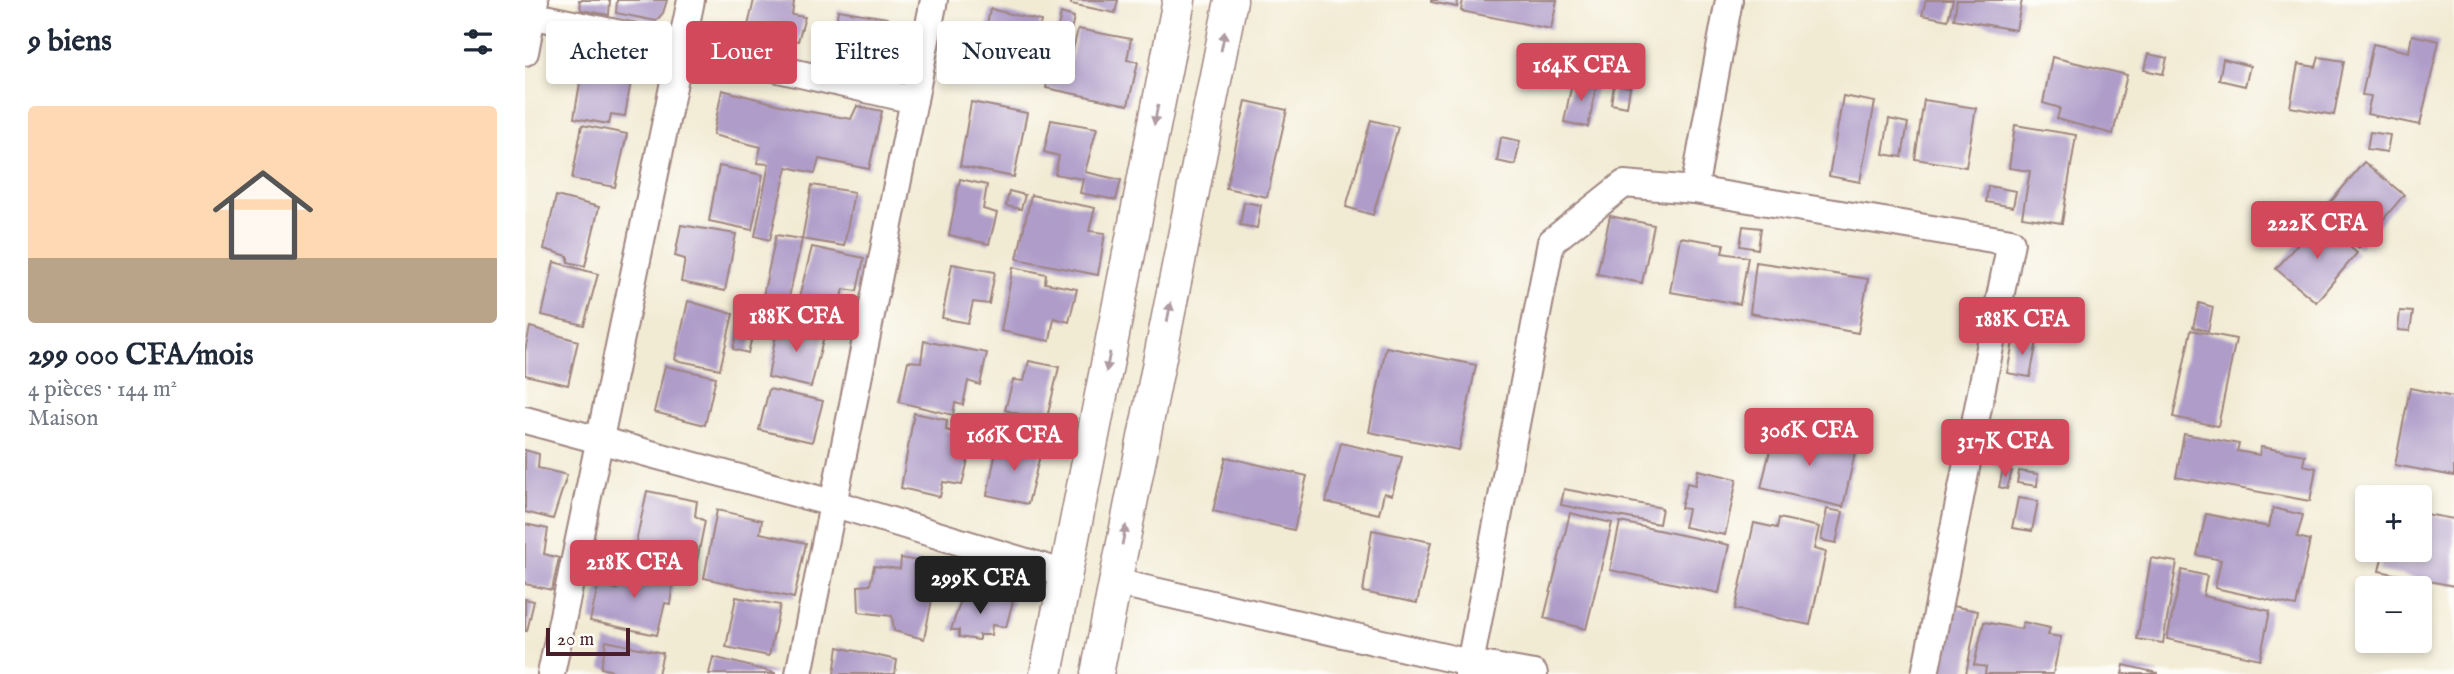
<!DOCTYPE html>
<html lang="fr">
<meta charset="utf-8">
<style>
body{margin:0;font-family:"IM FELL English",serif;background:#f6f6f7;color:#1f2937;height:100vh;display:flex;flex-direction:column;font-size:26px;white-space:nowrap}
*{box-sizing:border-box;margin:0}
p{font-size:23px;color:#747a83}
.icon{flex:none;width:38px;height:38px;fill:none;stroke:currentColor;stroke-width:2;stroke-linecap:round;stroke-linejoin:round}
.map{position:relative;flex:1;overflow:hidden}
.sheet{display:flex;flex-direction:column;background:#fff;width:525px}
.sheet>*{flex:none}
.hud{position:absolute;left:21px;top:21px;width:665px;height:63px;display:flex;gap:14px}
.tools{position:absolute;left:1830px;top:485px;display:grid;gap:14px}
.tools a{display:grid;place-items:center;width:77px;height:77px;border-radius:7px;background:#fff;box-shadow:0 4px 10px #0003;font-size:35px}
.scale{position:absolute;left:21px;bottom:18px;width:84px;box-sizing:border-box;padding-left:7px;border:4px solid #4a1f2b;border-top:0;font-size:19px;line-height:24px;white-space:nowrap;color:#4a1f2b;-webkit-text-stroke:5px #fdfcf7;paint-order:stroke}
.price{position:absolute;translate:-50% -60px;padding:0 16px;border-radius:7px;background:#d1495b;color:#fff;font-size:23px;line-height:46px;filter:drop-shadow(0 2px 4px #0008)}
.price::after{content:'';position:absolute;left:50%;top:42px;width:21px;height:16px;margin-left:-10px;background:inherit;clip-path:polygon(0 0,100% 0,50% 100%)}
.price.active{background:#222;color:#fff}
ul{padding:0;list-style:none}
li{display:grid;align-content:center;gap:14px;height:371px;padding:0 28px}
li span{display:grid;place-items:center;height:217px;border-radius:7px;color:#555}
li>.icon{margin-inline-start:auto}
span .icon{width:126px;height:126px;fill:#fffc;stroke-width:1}
li b{font-size:30px}
h2{display:flex;justify-content:space-between;align-items:center;height:84px;padding:0 28px;font-size:30px}
.tag{padding:0 24px;border-radius:7px;background:#fff;box-shadow:0 4px 10px #0003;font-size:24px;line-height:63px}
.tag.active{background:#d1495b;color:#fff}
main{display:flex;flex:1;min-height:0}
.map>svg:first-child{display:block}
.building{fill:#af9cc9}
.lines{fill:none;stroke-linecap:round;stroke-linejoin:round}
.minor-casing{stroke:#9e8580;stroke-width:30}
.tertiary-casing{stroke:#9e8580;stroke-width:35}
.minor{stroke:#fff;stroke-width:26}
.tertiary{stroke:#fff;stroke-width:32}
.oneway{fill:#ae9aa0}
</style>
<main>
<section class="sheet">
<h2>9 biens<svg class="icon" aria-label="filters" viewBox="0 0 24 24"><path d="M4 7h16M4 17h16"/><circle cx="9" cy="7" r="2"/><circle cx="15" cy="17" r="2"/></svg></h2>
<ul>
<li><span style="background:linear-gradient(#ffd9b3 70%,#b9a48a 0)"><svg class="icon" aria-label="home" viewBox="0 0 24 24"><path d="M3 11l9-7 9 7M6 9v11h12V9"/></svg></span><div><b>299 000 CFA/mois</b><p>4 pièces · 144 m²</p><p>Maison</p></div></li>
</ul>
</section>
<div class="map">
<svg width="1929" height="674" viewBox="0 0 1929 674">
<rect width="100%" height="100%" fill="#fdfcf7"/>
<filter id="ink" filterUnits="userSpaceOnUse"><feTurbulence type="fractalNoise" baseFrequency=".0143" numOctaves="2"/><feDisplacementMap in="SourceGraphic" scale="14" xChannelSelector="R" yChannelSelector="G"/><feConvolveMatrix kernelMatrix="1 2 1 2 8 2 1 2 1" color-interpolation-filters="sRGB"/></filter>
<filter id="wash" filterUnits="userSpaceOnUse"><feTurbulence type="fractalNoise" baseFrequency=".00686" numOctaves="4" result="noise"/><feDisplacementMap in="SourceGraphic" scale="28" xChannelSelector="R" yChannelSelector="G"/><feGaussianBlur stdDeviation="1.57" result="paint"/><feColorMatrix in="noise" values="0 0 0 0 0 0 0 0 0 0 0 0 0 0 0 0 0 1.4 0 .05"/><feComposite in="paint" operator="in"/></filter>
<g filter="url(#wash)">
<rect width="100%" height="100%" fill="#f2ebd4"/>
<g id="blocks">
<g class="building">
<path d="M54,0h31l-1,15 -28,-5z"/>
<path d="M92,0h50l-4,13 -7,8 -40,-8z"/>
<path d="M229,0l40,2 -2,13 13,2 -7,24 -51,-11z"/>
<path d="M546,0h47l-3,13 -44,-9z"/>
<path d="M906,0h27l-1,7 -26,-5z"/>
<path d="M938,0h94l-6,29 -90,-18z"/>
<path d="M1401,0h27l-5,20 -26,-5z"/>
<path d="M1432,0h65l-6,30 -62,-11z"/>
<path d="M465,9l51,12 -8,33h-6l-4,17 -43,-8z"/>
<path d="M313,10l49,8 -8,39 -47,-9z"/>
<path d="M536,13l13,4 -5,23 -13,-4z"/>
<path d="M553,29l53,10 -4,21 11,2 -10,43 -82,-17 6,-29 18,3z"/>
<path d="M1887,35l27,6 -19,84 -53,-11 4,-18 -9,-1 11,-51 36,8z"/>
<path d="M1623,54l19,4 -4,16 -19,-4z"/>
<path d="M1527,57l75,18 -14,59 -56,-15 3,-11 -17,-5z"/>
<path d="M1794,57l25,4 -10,54 -44,-8 8,-43 18,3z"/>
<path d="M59,59l49,9 -8,48 -14,-2 -2,10 -35,-6z"/>
<path d="M1698,59l27,7 -5,20 -26,-6z"/>
<path d="M1048,78l24,5 -9,44 -24,-5z"/>
<path d="M1089,85l16,2 -3,20 -16,-3z"/>
<path d="M197,90l78,20 51,9 6,-13 25,5 -13,58 -50,-10 -4,14 -28,-6 -17,73 -15,-4 14,-72 -12,-1 4,-16 -48,-12z"/>
<path d="M1318,96l32,6 -15,80 -31,-6z"/>
<path d="M1399,100l52,8 -10,59 -51,-8z"/>
<path d="M721,101l41,9 -20,87 -41,-9z"/>
<path d="M446,102l56,11 -13,64 -54,-11z"/>
<path d="M1364,119l19,4 -6,34 -19,-3z"/>
<path d="M526,120l46,8 -12,44 36,8 -5,20 -36,-7 3,-14 -28,-5 4,-18 -15,-4z"/>
<path d="M846,120l27,7 -25,88 -27,-8z"/>
<path d="M57,125l45,9 -12,53 -43,-8z"/>
<path d="M1490,125l61,10 -14,88 -40,-6 8,-46 -21,-3z"/>
<path d="M1845,132l20,3 -3,17 -20,-3z"/>
<path d="M976,137l19,4 -5,24 -18,-4z"/>
<path d="M1839,162l40,33 -45,53 -39,-33z"/>
<path d="M194,166l44,9 -11,55 -43,-9z"/>
<path d="M435,179l27,6 -4,24 14,4 -8,31 -40,-9z"/>
<path d="M287,185l42,7 -10,54 -42,-7 -17,76 -25,-5 16,-75 26,4z"/>
<path d="M1463,186l28,5 -3,16 -27,-5z"/>
<path d="M484,191l16,4 -4,14 -15,-3z"/>
<path d="M506,195l64,13 -6,23 16,2 -7,42 -81,-16z"/>
<path d="M31,196l43,11 -14,59 -17,-4v-6l-24,-7z"/>
<path d="M719,202l17,3 -4,23 -17,-3z"/>
<path d="M1085,216l44,9 -12,58 -45,-9z"/>
<path d="M1793,220l39,33 -41,49 -40,-33z"/>
<path d="M156,225l55,9 -11,57 -44,-9 4,-23 -10,-3z"/>
<path d="M1218,226l18,2 -3,21 -18,-3z"/>
<path d="M1155,237l44,7 -2,9 26,4 -8,47 -70,-12z"/>
<path d="M287,247l52,11 -7,33 -13,-2 -8,29 -40,-9z"/>
<path d="M29,262l44,12 -14,51 -42,-10z"/>
<path d="M1231,262l112,17 -10,54 -108,-20z"/>
<path d="M427,264l43,8 -6,32 -16,-2 -5,21 -26,-5z"/>
<path d="M488,267l33,7 -1,9 32,6 -8,33 -15,-4 -4,23 -49,-10z"/>
<path d="M163,301l45,13 -13,55 -45,-9z"/>
<path d="M1674,303l14,4 -5,24 -15,-4z"/>
<path d="M1875,311l13,1 -3,19 -12,-1z"/>
<path d="M253,323l47,9 -14,55 -43,-10z"/>
<path d="M214,324l15,5 -6,24 -15,-4z"/>
<path d="M5,327l48,14 -10,44 -43,-10v-24z"/>
<path d="M1666,330l45,9 -18,87 -45,-9z"/>
<path d="M1489,337l23,4 -7,36 -23,-4z"/>
<path d="M399,341l63,12 -7,32 -12,-4 -5,24 -8,-2 -2,12 -54,-13 9,-41 13,1z"/>
<path d="M861,347l90,18 -17,85 -90,-18z"/>
<path d="M504,361l30,6 -13,55 -41,-12 8,-30 11,1z"/>
<path d="M140,366l51,11 -11,48 -51,-13z"/>
<path d="M1885,388l44,9v79l-59,-11z"/>
<path d="M244,389l54,12 -11,41 -53,-12z"/>
<path d="M389,413l33,7 -1,10 27,9 -11,46 -19,-3 -3,15 -39,-9z"/>
<path d="M1250,429l81,19 -13,59 -82,-19z"/>
<path d="M1659,434l55,10 -2,7 22,4 2,-8 44,8 -2,10 13,3 -6,33 -134,-24z"/>
<path d="M473,442l43,9 -13,53 -41,-9z"/>
<path d="M816,443l61,14 -10,38 -8,-2 -5,21 -53,-12z"/>
<path d="M0,450l14,4 -1,14 29,7 -14,44 -28,-7z"/>
<path d="M1466,452l13,1 -1,11 -13,-1z"/>
<path d="M701,457l81,19 -13,54 -81,-19z"/>
<path d="M1478,469l9,2 -5,18 -8,-2z"/>
<path d="M1173,470l39,9 -12,56 -41,-8 4,-18 -7,-1 6,-25 8,2z"/>
<path d="M1494,471l19,3 -1,12 -20,-3z"/>
<path d="M1039,489l98,19 -3,16 -98,-19z"/>
<path d="M122,491l50,10 -2,15 10,5 -8,40 -19,-5 -2,10 -43,-10z"/>
<path d="M1493,498l20,3 -6,30 -20,-3z"/>
<path d="M1748,508l30,7 -6,22 13,3 -14,66 -81,-18 6,-28 -24,-5 9,-41 63,13z"/>
<path d="M1302,509l16,3 -7,31 -15,-3z"/>
<path d="M192,510l45,10 -2,13 46,10 -12,55 -90,-20z"/>
<path d="M1045,513l42,10 -26,106 -42,-11z"/>
<path d="M1895,513l34,6v67l-75,-15 5,-21h36z"/>
<path d="M1254,518l40,9 -5,22 12,3 -16,73 -75,-16 19,-86 23,5z"/>
<path d="M1095,522l109,23 -10,48 -109,-23z"/>
<path d="M0,524l23,5 -4,25 15,4 -7,32 -27,-6z"/>
<path d="M847,530l59,12 -14,61 -54,-11z"/>
<path d="M376,558l38,7 -15,74 -30,-8 -2,-15 -33,-4 -1,-26 12,-1 4,-19 26,3z"/>
<path d="M1626,558l26,4 -14,81 -26,-4z"/>
<path d="M97,564l52,12 -4,28 -5,-1 -8,32 -67,-14 8,-35 19,3z"/>
<path d="M1657,570l25,6 -4,20 67,15 -10,48 -93,-20z"/>
<path d="M438,593l50,8 -7,26 -14,-2 -1,10h-12v5l-20,-3v-7h-8z"/>
<path d="M211,597l44,8 -11,51 -43,-9z"/>
<path d="M0,599l9,2 -7,30h-2z"/>
<path d="M1427,606l26,5 -12,63h-27z"/>
<path d="M1459,622l37,7 2,-7 27,6 -2,7 13,2 -8,37h-68l1,-7 -12,-2z"/>
<path d="M81,641l57,12 -5,21h-45v-3l-12,-3z"/>
<path d="M313,647l59,13 -2,14h-61z"/>
<path d="M188,657l62,16v1h-66z"/>
<path d="M1599,665l34,8v1h-36z"/>
</g>
</g>
</g>
<g filter="url(#ink)">
<use href="#blocks" fill-opacity="0" stroke="#9e8580" stroke-width="2"/>
<g class="lines">
<defs>
<g id="minor">
<path d="M0,14l158,33 231,53"/>
<path d="M0,52l10,-52"/>
<path d="M1169,190l35,-190"/>
<path d="M0,420l307,83 234,71"/>
<path d="M590,582l355,81 64,11"/>
<path d="M26,674l140,-674"/>
<path d="M274,674l135,-674"/>
<path d="M943,674l83,-432 73,-58 70,6 317,52 -86,432"/>
</g>
<g id="tertiary">
<path d="M521,674l133,-674"/>
<path d="M572,674l134,-674"/>
</g>
</defs>
<use href="#minor" class="minor-casing"/>
<use href="#tertiary" class="tertiary-casing"/>
<use href="#minor" class="minor"/>
<use href="#tertiary" class="tertiary"/>
</g>
<defs><path id="oneway-solid" d="M-6-.8H1V-3.2L6.5 0L1 3.2V.8H-6Z" transform="scale(1.75)"/></defs>
<g class="oneway">
<use href="#oneway-solid" transform="translate(698 41) rotate(-79)"/>
<use href="#oneway-solid" transform="translate(631 115) rotate(101)"/>
<use href="#oneway-solid" transform="translate(644 312) rotate(-79)"/>
<use href="#oneway-solid" transform="translate(583 362) rotate(101)"/>
<use href="#oneway-solid" transform="translate(599 535) rotate(-79)"/>
</g>
</g>
</svg>
<div class="tools">
<a>+</a>
<a>−</a>
</div>
<div class="scale">20 m</div>
<b class="price" style="left:1056px;top:103px">164K CFA</b>
<b class="price" style="left:1792px;top:261px">222K CFA</b>
<b class="price" style="left:271px;top:354px">188K CFA</b>
<b class="price" style="left:1497px;top:357px">188K CFA</b>
<b class="price" style="left:1284px;top:468px">306K CFA</b>
<b class="price" style="left:489px;top:473px">166K CFA</b>
<b class="price" style="left:1480px;top:479px">317K CFA</b>
<b class="price" style="left:109px;top:600px">218K CFA</b>
<b class="price active" style="left:455px;top:616px">299K CFA</b>
<div class="hud">
<a class="tag">Acheter</a>
<a class="tag active">Louer</a>
<a class="tag">Filtres</a>
<a class="tag">Nouveau</a>
</div>
</div>
</main>
